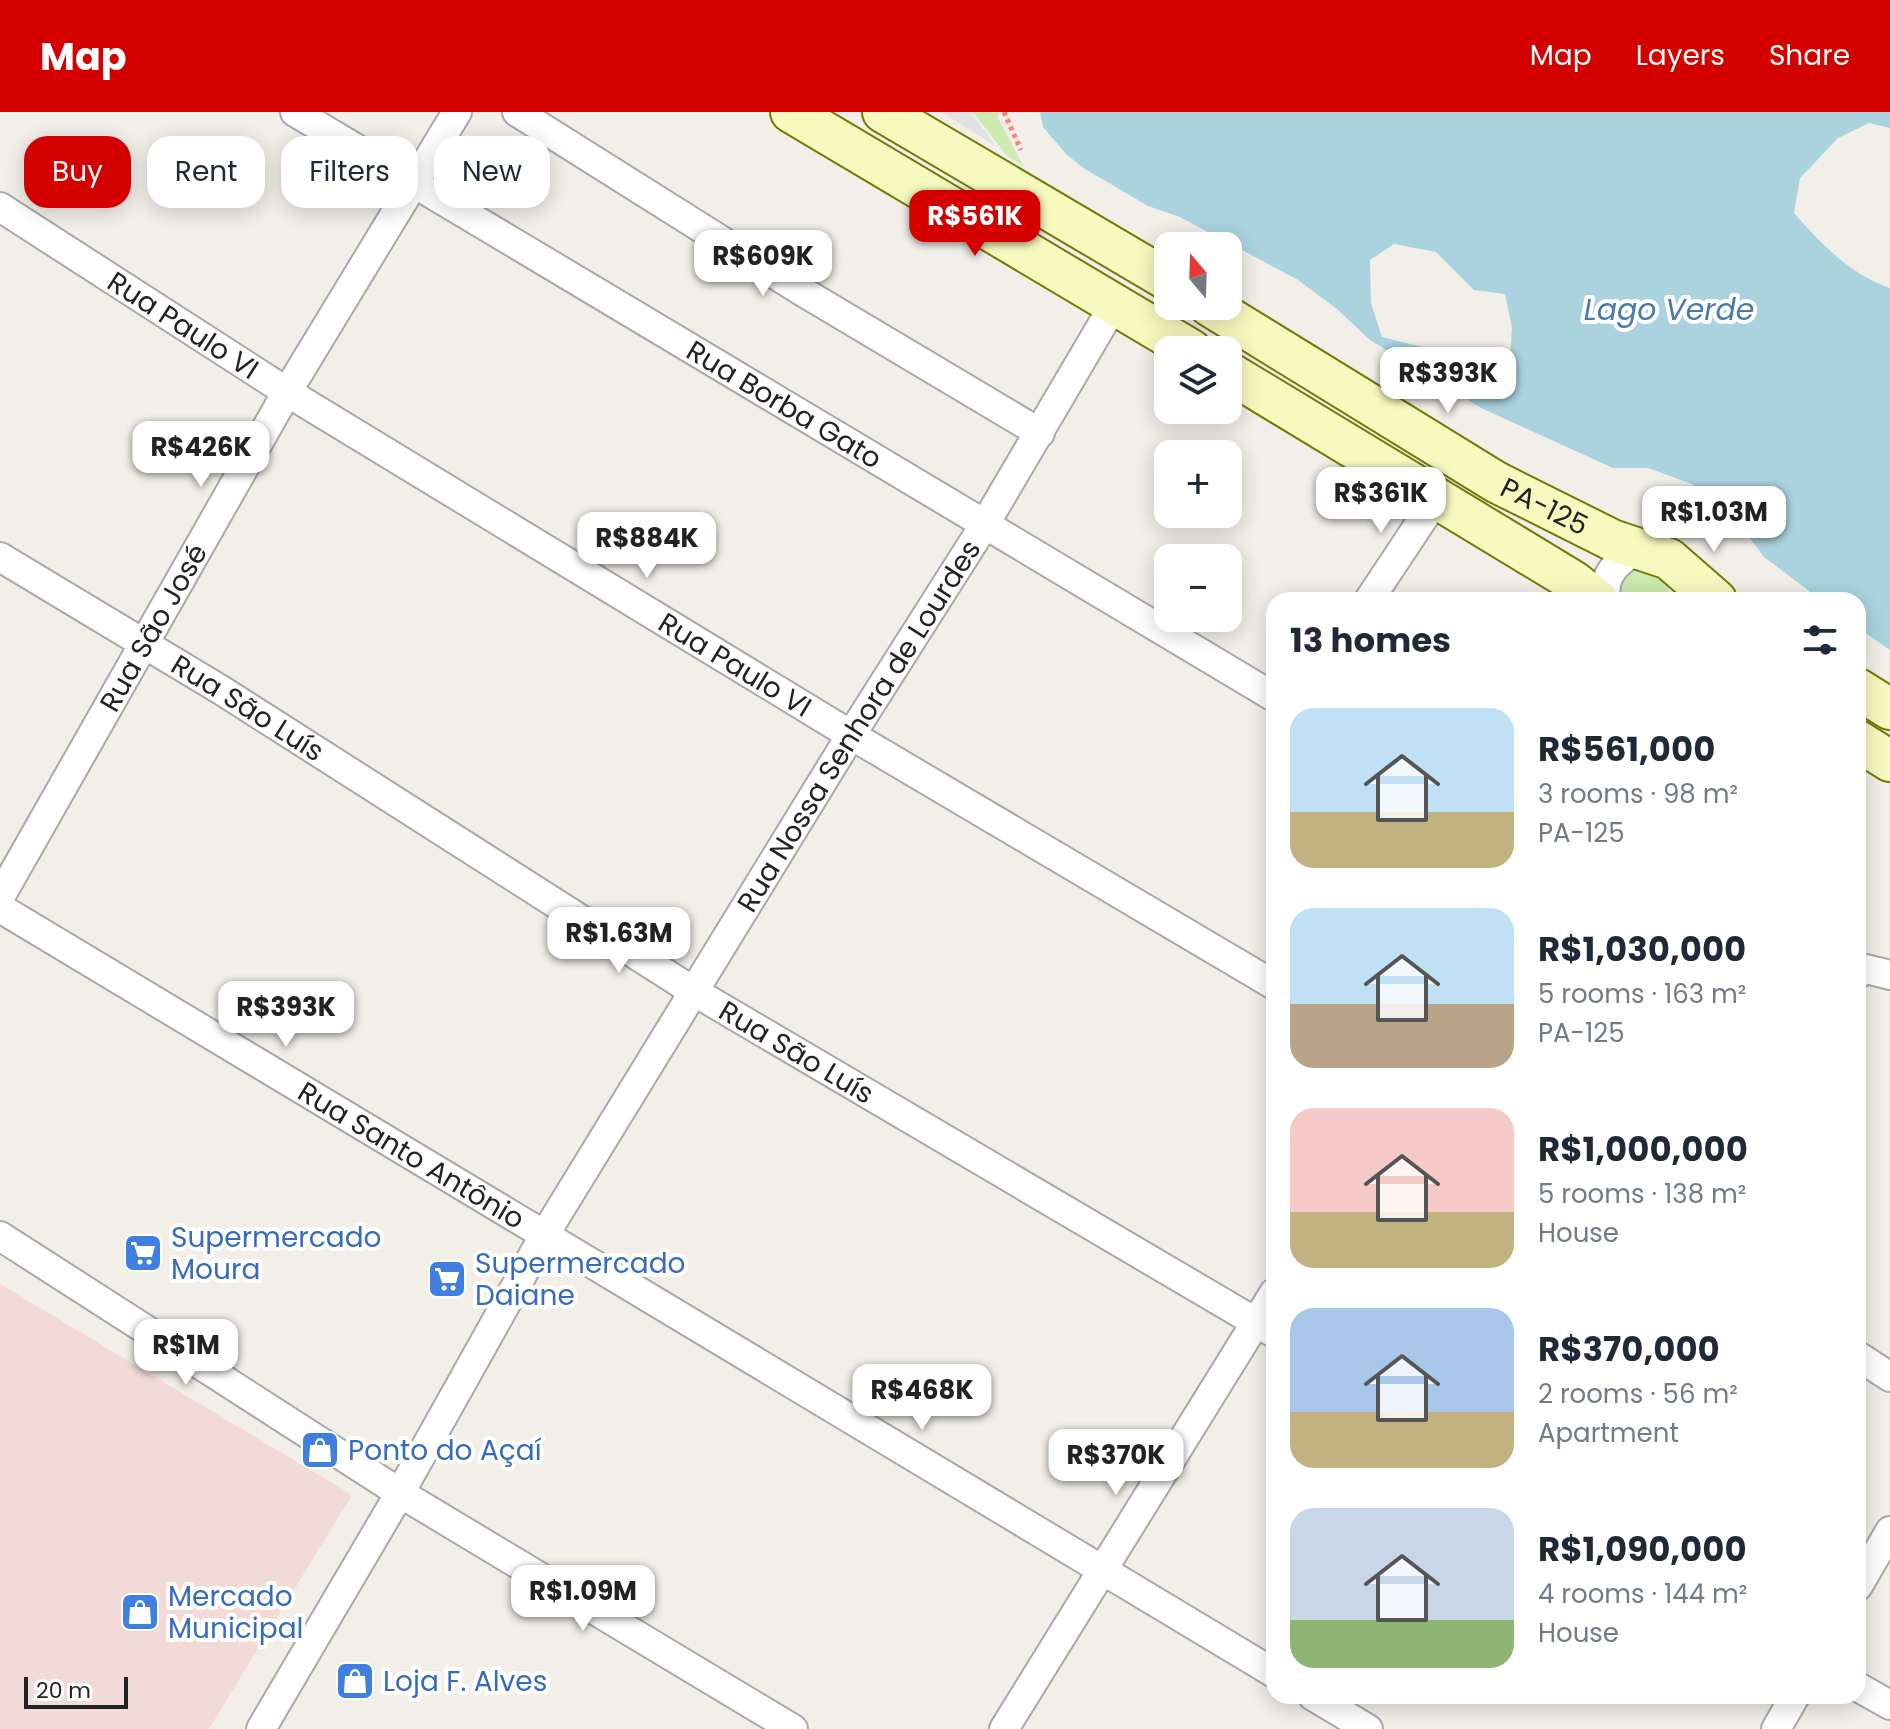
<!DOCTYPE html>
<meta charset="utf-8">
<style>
body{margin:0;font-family:Poppins,sans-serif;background:#f6f6f7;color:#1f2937;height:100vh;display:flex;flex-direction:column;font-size:30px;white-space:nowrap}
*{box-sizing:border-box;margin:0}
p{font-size:26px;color:#747a83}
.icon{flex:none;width:44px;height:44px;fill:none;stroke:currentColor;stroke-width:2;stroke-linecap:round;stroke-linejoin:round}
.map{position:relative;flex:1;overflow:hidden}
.sheet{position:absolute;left:1266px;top:480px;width:600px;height:1112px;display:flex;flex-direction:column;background:#fff;border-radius:24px;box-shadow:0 4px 20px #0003}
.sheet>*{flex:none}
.top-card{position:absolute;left:24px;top:24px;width:760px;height:72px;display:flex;gap:16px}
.needle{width:52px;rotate:341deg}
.buttons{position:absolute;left:1154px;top:120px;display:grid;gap:16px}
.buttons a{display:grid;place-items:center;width:88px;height:88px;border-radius:16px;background:#fff;box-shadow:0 4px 20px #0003;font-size:40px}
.scale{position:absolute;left:24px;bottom:20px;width:104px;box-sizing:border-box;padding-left:8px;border:4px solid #222;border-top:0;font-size:22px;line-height:28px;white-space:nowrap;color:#222;-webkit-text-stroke:6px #fff;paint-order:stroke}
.price{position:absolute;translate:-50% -68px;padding:0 18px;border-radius:16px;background:#fff;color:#222;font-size:26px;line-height:52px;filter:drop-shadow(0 2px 4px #0008)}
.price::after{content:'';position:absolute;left:50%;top:48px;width:24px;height:18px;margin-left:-12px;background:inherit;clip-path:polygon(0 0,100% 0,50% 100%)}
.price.on{background:#d40000;color:#fff}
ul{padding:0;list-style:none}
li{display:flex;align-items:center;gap:24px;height:200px;padding:0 24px}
li span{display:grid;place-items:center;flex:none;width:224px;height:160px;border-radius:24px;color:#555}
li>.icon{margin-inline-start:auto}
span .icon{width:96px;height:96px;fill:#fffc;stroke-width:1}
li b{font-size:34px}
h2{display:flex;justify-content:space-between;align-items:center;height:96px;padding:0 24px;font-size:34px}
.chip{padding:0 28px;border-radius:24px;background:#fff;box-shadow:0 4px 20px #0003;font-size:28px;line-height:72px}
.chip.on{background:#d40000;color:#fff}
header{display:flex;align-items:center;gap:48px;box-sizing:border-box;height:112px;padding:0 40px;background:#d40000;color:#fff}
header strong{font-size:38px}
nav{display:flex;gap:44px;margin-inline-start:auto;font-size:28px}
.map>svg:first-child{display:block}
.commercial{fill:#f2dad9}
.grass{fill:#cdebb0}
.parking{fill:#e2e2e2}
.water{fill:#aad3df;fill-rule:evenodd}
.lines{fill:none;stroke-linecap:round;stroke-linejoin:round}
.street-casing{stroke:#a9a9a9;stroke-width:32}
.secondary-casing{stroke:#707d05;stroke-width:44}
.path{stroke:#fa8072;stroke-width:5;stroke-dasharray:4 4;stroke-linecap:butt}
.street{stroke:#fff;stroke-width:28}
.secondary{stroke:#f7fabf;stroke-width:40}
.labels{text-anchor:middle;stroke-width:8;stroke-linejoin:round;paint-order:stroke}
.street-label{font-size:28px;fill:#222;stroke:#fff}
.shop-label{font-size:28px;fill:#366cbe;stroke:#fff;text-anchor:start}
.water-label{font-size:30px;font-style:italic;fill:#4a7aab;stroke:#fff}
</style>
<header>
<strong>Map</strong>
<nav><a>Map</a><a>Layers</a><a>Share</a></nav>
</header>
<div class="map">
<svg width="1890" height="1617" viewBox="0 0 1890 1617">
<rect width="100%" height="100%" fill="#f2efe9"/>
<path class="commercial" d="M0,1172l352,211 -143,234h-209z"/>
<g class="grass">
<path d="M973,0h25v6l26,49 -17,-11z"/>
<path d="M1647,453l21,17 1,9 -3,9h-42c-7,-20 3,-32 23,-35z"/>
</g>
<path class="parking" d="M941,0h29l27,35z"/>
<path class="water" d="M1040,0h850v16l-21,-5 -31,15 -38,40 -6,35c26,30 57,62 96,75v362l-32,-22v-28h-37l-57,-43 -27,-36 -45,-37 -44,-16h-35l-132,-60 -111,-68 -33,-31 -39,-29 -118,-63 -32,-11 -63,-37 -18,-14 -24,-28zM1394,132l42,8 38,38 31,4 7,34 -2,28 -34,21 -24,-27 -34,-4 -36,-9 -11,-34 -1,-43z"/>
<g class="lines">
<defs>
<g id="street">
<path id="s1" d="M295,0l979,585"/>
<path d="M517,0l283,178 240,143"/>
<path id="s2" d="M0,95l287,185 564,343 423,250"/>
<path id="s3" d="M0,445l221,133 472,301 581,342"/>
<path d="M1369,488l67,-101"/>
<path d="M1606,488c-4,-26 12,-40 33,-51"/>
<path id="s4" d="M0,785l287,-505 170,-280"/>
<path id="s5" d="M0,796l1274,765"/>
<path d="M1858,862l8,-5 24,6"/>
<path d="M0,1124l400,257 393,236"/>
<path d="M1858,1244l32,21"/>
<path d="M1858,1474l32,-55"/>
<path d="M1858,1575l32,18"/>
<path d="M1313,1584l55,33"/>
<path id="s6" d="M261,1617l139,-236 145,-259 306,-499 134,-211 130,-221"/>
<path d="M1004,1617l270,-436"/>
<path d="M1776,1617l19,-33"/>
</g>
<g id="secondary">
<path d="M791,0l400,238"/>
<path d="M883,0l285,168"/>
<path id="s7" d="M1210,194l286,176 116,58 57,19 47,41"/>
<path d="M1228,260l345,209 24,19"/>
<path d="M1858,577l32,20"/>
<path d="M1858,629l32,20"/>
</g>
</defs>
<use href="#street" class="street-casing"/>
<use href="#secondary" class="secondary-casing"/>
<path class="path" d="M1004,0l17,38"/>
<use href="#street" class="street"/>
<use href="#secondary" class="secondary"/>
</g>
<defs>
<symbol id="supermarket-square" viewBox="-11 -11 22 22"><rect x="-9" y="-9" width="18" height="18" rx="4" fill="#3f7fe0" stroke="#fff"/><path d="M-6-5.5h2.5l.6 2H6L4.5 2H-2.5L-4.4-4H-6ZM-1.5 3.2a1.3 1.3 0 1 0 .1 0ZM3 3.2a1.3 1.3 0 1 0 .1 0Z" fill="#fff"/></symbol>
<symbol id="shop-square" viewBox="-11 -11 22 22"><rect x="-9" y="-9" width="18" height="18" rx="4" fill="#3f7fe0" stroke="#fff"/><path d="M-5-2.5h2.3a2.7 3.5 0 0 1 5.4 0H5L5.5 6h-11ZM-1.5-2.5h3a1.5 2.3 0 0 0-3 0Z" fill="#fff"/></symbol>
</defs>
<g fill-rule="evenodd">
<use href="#supermarket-square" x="121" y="1119" width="44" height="44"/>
<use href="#supermarket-square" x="425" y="1145" width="44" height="44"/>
<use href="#shop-square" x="298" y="1316" width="44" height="44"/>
<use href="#shop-square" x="118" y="1478" width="44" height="44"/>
<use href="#shop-square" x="333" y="1547" width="44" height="44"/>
</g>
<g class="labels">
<g class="street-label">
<text dy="10" stroke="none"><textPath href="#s2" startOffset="218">Rua Paulo VI</textPath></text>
<text dy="10" stroke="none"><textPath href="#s1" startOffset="570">Rua Borba Gato</textPath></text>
<text dy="10" stroke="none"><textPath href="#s7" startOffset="390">PA-125</textPath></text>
<text dy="10" stroke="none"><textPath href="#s4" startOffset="310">Rua São José</textPath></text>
<text dy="10" stroke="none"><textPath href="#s2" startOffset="866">Rua Paulo VI</textPath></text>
<text dy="10" stroke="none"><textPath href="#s3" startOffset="290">Rua São Luís</textPath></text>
<text dy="10" stroke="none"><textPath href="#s6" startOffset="1168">Rua Nossa Senhora de Lourdes</textPath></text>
<text dy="10" stroke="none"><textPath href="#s3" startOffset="938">Rua São Luís</textPath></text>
<text dy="10" stroke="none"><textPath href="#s5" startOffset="480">Rua Santo Antônio</textPath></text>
</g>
<g class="shop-label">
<text x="171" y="1135">Supermercado<tspan x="171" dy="32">Moura</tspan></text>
<text x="475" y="1161">Supermercado<tspan x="475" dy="32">Daiane</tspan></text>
<text x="348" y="1348">Ponto do Açaí</text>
<text x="168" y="1494">Mercado<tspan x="168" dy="32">Municipal</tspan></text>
<text x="383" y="1579">Loja F. Alves</text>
</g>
<g class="water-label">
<text x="1669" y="208">Lago Verde</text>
</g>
</g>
</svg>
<div class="buttons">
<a><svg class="needle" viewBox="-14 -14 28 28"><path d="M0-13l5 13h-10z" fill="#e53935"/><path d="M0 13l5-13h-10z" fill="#747a83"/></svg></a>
<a><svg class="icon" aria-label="layers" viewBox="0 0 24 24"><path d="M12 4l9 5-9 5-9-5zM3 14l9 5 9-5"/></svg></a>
<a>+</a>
<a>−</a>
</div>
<div class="scale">20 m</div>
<b class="price on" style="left:975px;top:146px">R$561K</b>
<b class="price" style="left:763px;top:186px">R$609K</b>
<b class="price" style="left:1448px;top:303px">R$393K</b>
<b class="price" style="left:201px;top:377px">R$426K</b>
<b class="price" style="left:1381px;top:423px">R$361K</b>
<b class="price" style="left:1714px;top:442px">R$1.03M</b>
<b class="price" style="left:647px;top:468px">R$884K</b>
<b class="price" style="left:619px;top:863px">R$1.63M</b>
<b class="price" style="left:286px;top:937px">R$393K</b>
<b class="price" style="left:186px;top:1275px">R$1M</b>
<b class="price" style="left:922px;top:1320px">R$468K</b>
<b class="price" style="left:1116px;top:1385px">R$370K</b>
<b class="price" style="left:583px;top:1521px">R$1.09M</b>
<div class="top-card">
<a class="chip on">Buy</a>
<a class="chip">Rent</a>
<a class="chip">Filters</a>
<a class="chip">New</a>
</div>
<section class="sheet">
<h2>13 homes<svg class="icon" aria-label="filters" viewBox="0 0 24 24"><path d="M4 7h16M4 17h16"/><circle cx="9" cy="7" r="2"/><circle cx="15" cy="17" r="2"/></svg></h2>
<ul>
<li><span style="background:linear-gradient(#bfe0f5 65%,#c2b280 0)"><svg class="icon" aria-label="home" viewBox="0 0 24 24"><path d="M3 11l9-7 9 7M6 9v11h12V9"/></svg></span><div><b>R$561,000</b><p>3 rooms · 98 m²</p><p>PA-125</p></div></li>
<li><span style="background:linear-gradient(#bfe0f5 60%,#b9a48a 0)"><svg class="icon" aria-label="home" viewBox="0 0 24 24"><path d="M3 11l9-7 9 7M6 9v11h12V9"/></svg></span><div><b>R$1,030,000</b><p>5 rooms · 163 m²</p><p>PA-125</p></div></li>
<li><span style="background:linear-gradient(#f6c9c9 65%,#c2b280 0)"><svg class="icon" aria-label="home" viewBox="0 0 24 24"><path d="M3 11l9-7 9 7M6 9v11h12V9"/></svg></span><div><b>R$1,000,000</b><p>5 rooms · 138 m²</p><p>House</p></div></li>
<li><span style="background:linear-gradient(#a9c7e8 65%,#c2b280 0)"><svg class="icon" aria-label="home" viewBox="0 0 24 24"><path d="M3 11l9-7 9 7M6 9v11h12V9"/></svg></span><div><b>R$370,000</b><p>2 rooms · 56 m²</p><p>Apartment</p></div></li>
<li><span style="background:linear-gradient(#c9d6e8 70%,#8fb573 0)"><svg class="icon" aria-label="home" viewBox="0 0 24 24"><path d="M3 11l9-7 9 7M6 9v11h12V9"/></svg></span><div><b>R$1,090,000</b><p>4 rooms · 144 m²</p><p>House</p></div></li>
</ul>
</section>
</div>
